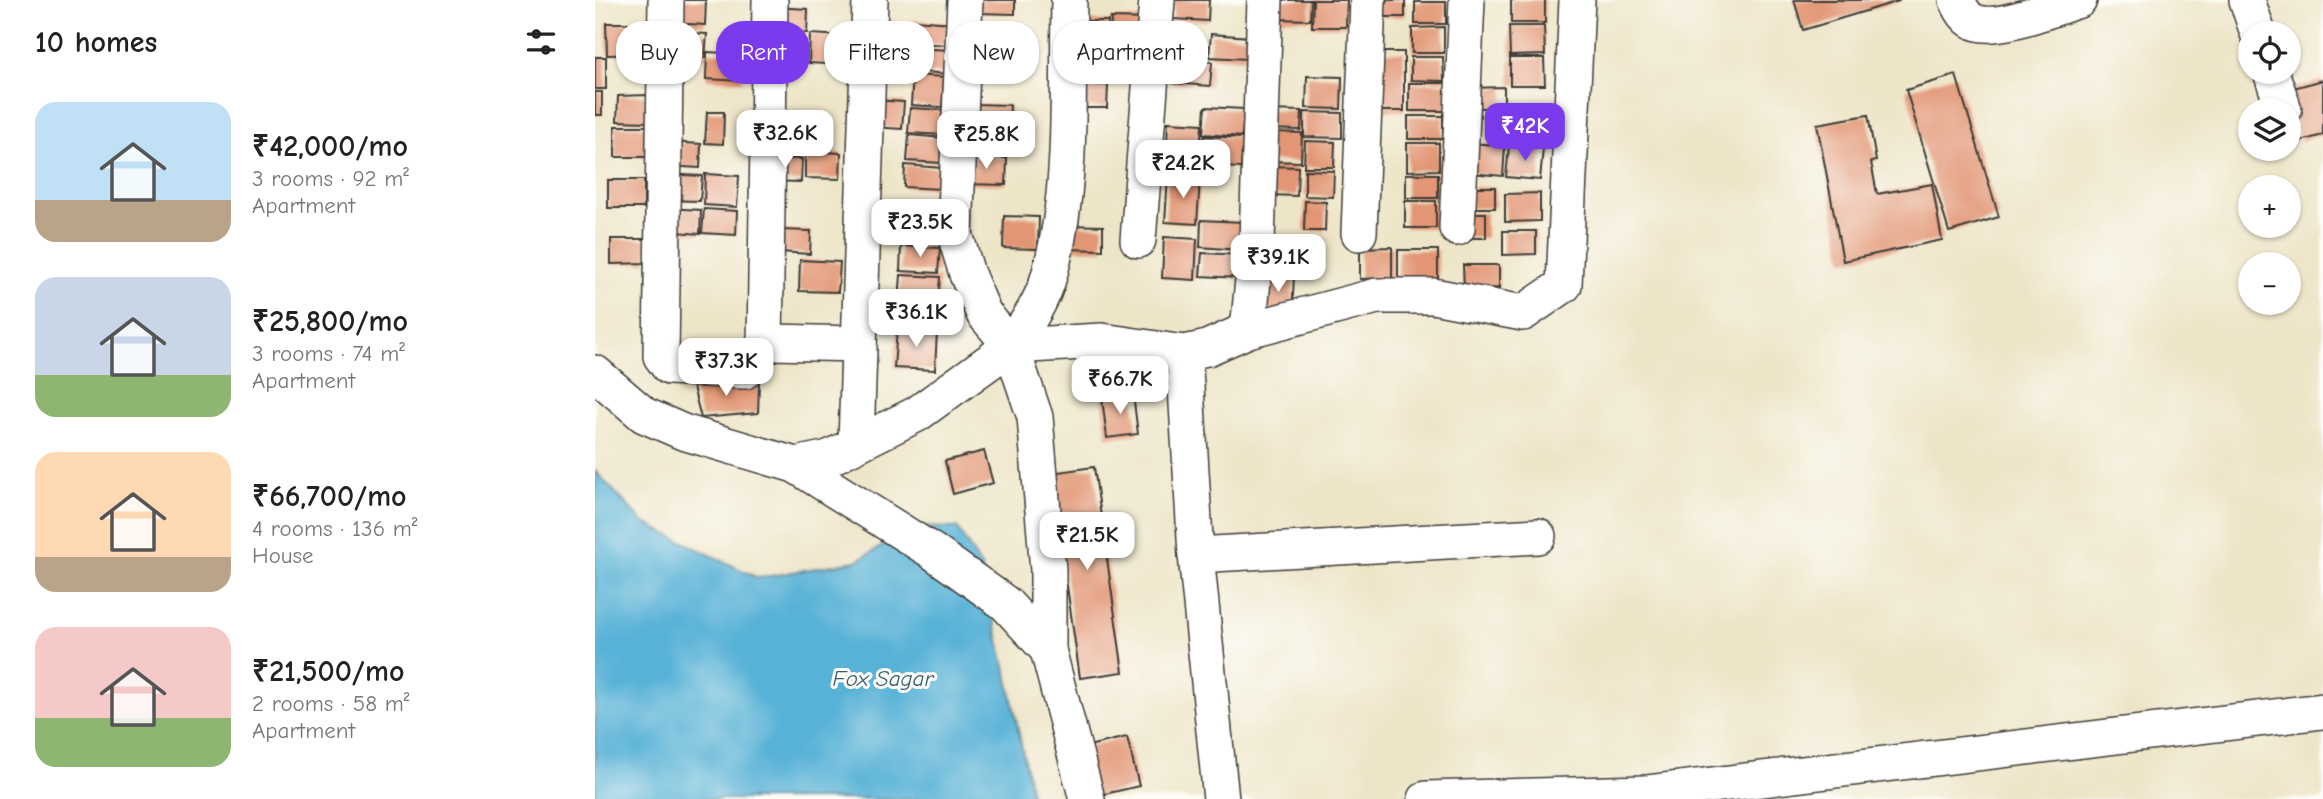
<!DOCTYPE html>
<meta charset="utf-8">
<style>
body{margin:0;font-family:"Comic Neue",sans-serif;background:#f2f2f2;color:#222;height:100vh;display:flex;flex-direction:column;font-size:26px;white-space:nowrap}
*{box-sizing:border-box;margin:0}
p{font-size:23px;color:#767676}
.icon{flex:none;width:38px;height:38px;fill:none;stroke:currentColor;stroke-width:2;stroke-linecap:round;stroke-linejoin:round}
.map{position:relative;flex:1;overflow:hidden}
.drawer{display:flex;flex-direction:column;background:#fff;width:595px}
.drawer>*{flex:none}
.guide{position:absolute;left:21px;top:21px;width:665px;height:63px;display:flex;gap:14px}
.fabs{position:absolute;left:1643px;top:21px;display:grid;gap:14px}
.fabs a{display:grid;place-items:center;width:63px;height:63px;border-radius:50%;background:#fff;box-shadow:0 2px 5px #0004;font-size:35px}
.price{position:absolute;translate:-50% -60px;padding:0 16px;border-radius:14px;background:#fff;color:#222;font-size:23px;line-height:46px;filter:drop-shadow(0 2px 4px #0008)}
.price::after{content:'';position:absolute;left:50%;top:42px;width:21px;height:16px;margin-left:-10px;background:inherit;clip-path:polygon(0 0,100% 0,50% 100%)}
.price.current{background:#7c3aed;color:#fff}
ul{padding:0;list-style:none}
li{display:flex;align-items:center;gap:21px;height:175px;padding:0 35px}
li span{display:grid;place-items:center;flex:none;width:196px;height:140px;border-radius:21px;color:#555}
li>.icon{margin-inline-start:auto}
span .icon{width:84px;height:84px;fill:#fffc;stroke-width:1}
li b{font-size:30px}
h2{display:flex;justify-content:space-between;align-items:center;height:84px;padding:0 35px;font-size:30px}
.pill{padding:0 24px;border-radius:28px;background:#fff;box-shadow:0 2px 5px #0004;font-size:24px;line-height:63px}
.pill.current{background:#7c3aed;color:#fff}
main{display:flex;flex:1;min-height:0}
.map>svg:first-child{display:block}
.water{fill:#59b2d7;stroke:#3a677a;stroke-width:2}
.building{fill:#e29674}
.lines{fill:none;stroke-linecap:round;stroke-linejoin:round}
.minor-casing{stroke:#3c3a36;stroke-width:38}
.minor{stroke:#fff;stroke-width:35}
.labels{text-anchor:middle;stroke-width:6;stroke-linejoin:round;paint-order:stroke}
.water-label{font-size:23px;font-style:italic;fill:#376070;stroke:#fdfcf7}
</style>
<main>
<section class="drawer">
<h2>10 homes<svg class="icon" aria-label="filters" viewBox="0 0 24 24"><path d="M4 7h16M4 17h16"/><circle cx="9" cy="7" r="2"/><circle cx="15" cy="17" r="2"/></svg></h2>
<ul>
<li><span style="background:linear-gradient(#bfe0f5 70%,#b9a48a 0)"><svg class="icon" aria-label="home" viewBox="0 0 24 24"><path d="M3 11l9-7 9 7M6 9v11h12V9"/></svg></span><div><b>₹42,000/mo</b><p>3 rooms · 92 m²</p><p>Apartment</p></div></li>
<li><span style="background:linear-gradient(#c9d6e8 70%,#8fb573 0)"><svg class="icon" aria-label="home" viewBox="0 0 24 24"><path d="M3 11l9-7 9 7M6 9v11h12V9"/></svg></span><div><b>₹25,800/mo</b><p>3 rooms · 74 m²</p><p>Apartment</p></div></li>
<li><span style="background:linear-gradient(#ffd9b3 75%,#b9a48a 0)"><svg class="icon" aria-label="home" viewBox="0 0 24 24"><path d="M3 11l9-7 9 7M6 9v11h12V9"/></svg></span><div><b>₹66,700/mo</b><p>4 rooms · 136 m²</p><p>House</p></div></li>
<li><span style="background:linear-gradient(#f6c9c9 65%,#8fb573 0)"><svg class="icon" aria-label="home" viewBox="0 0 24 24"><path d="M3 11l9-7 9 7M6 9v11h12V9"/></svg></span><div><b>₹21,500/mo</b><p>2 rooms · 58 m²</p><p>Apartment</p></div></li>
</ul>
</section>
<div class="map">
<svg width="1728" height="799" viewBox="0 0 1728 799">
<rect width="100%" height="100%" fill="#fdfcf7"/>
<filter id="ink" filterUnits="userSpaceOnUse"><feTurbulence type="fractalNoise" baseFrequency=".0143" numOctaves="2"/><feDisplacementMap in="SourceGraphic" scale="14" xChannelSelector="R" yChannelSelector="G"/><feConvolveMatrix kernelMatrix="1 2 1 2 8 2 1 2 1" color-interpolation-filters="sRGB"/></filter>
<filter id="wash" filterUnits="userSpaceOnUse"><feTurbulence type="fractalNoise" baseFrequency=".00686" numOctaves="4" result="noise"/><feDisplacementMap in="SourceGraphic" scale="28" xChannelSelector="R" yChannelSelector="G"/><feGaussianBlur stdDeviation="1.57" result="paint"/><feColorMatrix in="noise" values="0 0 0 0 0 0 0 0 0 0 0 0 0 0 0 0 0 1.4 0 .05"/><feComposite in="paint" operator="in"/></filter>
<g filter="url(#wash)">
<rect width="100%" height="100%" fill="#eee5c8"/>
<path class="water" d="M0,471l49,52 114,55 98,-17 60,-34 41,1 25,40 26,110 24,121h-437z"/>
<g id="blocks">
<g class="building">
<path d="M79,0h32l-1,25 -33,-2z"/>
<path d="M383,0h37v14l-38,-1z"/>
<path d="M579,0h35l-1,21 -35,-2z"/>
<path d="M679,0h37l-1,20 -36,-1z"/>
<path d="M718,0h34l-1,27h-34z"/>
<rect x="778" y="0" width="32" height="17"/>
<rect x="916" y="0" width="34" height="23"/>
<path d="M1199,0h105v1l-96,29z"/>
<rect x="820" y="2" width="31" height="22"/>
<path d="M178,7l35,2 -1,24 -36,-1z"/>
<path d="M516,18l38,1v26l-39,-1z"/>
<path d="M319,20l38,3 -2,22 -38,-2z"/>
<path d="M478,21h35l-1,25 -34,-1z"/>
<path d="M11,23h39v31l-38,1z"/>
<path d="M914,26h35l1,29 -35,1z"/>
<path d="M849,27v26h-32v-25z"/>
<path d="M77,32l35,2 -2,24 -34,-2z"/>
<path d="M215,34l36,2 -2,29 -35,-2z"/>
<path d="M616,34l39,3 -2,22 -39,-2z"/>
<path d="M515,47l38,1v25h-38z"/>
<path d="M318,48l37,2 -1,24 -38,-3z"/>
<path d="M112,52l36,2 -1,27 -36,-2z"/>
<rect x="777" y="52" width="32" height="59"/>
<path d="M379,55l21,1v18l-21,-1z"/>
<rect x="0" y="57" width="11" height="32"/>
<path d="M816,57h32l1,24 -33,-1z"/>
<path d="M915,58h34l1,27h-35z"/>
<path d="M579,59l38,3 -2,24 -38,-3z"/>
<path d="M318,75l31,2 -2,30 -31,-2z"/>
<path d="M1361,75l43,142 -50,15 -43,-142z"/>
<path d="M712,76l35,1 -1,32 -35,-1z"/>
<path d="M1728,80v55l-22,6 -15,-51z"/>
<path d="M481,83l32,2 -1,23h-32z"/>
<rect x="814" y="83" width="38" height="28"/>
<path d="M909,87v21h-34v-20z"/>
<rect x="0" y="92" width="7" height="23"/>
<path d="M53,95v27l-31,-1 1,-25z"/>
<path d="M277,100l32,2 -2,27 -32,-2z"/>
<path d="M377,104l38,1 -1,22 -38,-2z"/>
<path d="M610,107l39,2 -2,28 -39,-3z"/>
<path d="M315,108l35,2 -1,25 -36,-2z"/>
<path d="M672,110l35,1 -1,19 -34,-1z"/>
<path d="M112,112h17l-1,32 -18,-1z"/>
<path d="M709,112l38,1v25l-38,-1z"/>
<path d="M1273,115l8,46 -5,1 6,32 55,-10 10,56 -99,21 -26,-137z"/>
<rect x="813" y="116" width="35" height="23"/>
<path d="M573,122l34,2 -3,46 -33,-3z"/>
<rect x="20" y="126" width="34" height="31"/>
<path d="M371,127l43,2 -1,25 -42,-1z"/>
<path d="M176,129l31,1 -1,23 -31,-1z"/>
<path d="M673,132l34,1 -1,29 -33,-1z"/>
<path d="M314,135l34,3 -1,25 -35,-2z"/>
<path d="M609,136l39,2 -2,30 -39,-2z"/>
<path d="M710,141l30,1 -1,25h-30z"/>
<path d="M72,142l34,2 -1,24 -34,-2z"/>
<path d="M812,143h32v27l-32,1z"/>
<path d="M877,143l33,3 -2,30 -33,-3z"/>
<path d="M914,146l34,2 -3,32 -34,-3z"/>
<path d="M210,151l36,2 -1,26 -35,-1z"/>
<path d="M371,157l41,1 -1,27 -41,-1z"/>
<path d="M175,158l32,1 -1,23 -32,-1z"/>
<path d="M310,165l37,3 -2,21 -36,-2z"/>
<path d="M674,166l29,1 -1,29 -29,-1z"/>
<path d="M710,170l29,1 -1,26 -28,-1z"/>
<path d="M69,174l38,2 -2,25 -37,-1z"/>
<path d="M110,174l34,2 -2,31 -33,-2z"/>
<rect x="811" y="174" width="32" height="24"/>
<path d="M573,176l32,2 -3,46 -32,-2z"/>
<rect x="13" y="180" width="36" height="28"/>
<rect x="876" y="187" width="24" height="21"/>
<path d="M945,193v28l-35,1v-28z"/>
<path d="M710,201l21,1 -1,29h-21z"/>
<rect x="810" y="201" width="31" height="27"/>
<path d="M71,208l35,2 -1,24 -35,-3z"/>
<path d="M109,209l33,2 -1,24 -34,-2z"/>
<path d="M314,213l28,2 -1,16 -28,-1z"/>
<rect x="872" y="213" width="19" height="25"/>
<path d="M409,216l35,1 -1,32 -35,-1z"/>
<path d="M606,220l41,2 -2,28 -40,-3z"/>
<path d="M470,225l38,1v24l-39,-1z"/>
<path d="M185,230l31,1 -1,23 -31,-2z"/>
<path d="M908,231h33v23l-33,1z"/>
<path d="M569,237l33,2 -2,41 -33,-2z"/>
<path d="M16,239h36v24l-36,1z"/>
<path d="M306,246l39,2 -2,25 -38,-2z"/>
<path d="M797,247v31l-32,1v-31z"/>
<rect x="803" y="250" width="40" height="30"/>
<path d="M607,253l39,2 -1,23 -40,-2z"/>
<path d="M205,260l40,2 -2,30 -39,-1z"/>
<path d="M868,265h36v23l-35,1z"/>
<path d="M668,274l31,1 -2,40 -30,-2z"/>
<path d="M306,275l39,2 -2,25 -39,-2z"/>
<path d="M302,328l40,3 -2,39 -41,-2z"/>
<path d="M96,379l68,3 -1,31 -57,5z"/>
<path d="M538,394l5,40 -31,4 -5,-40z"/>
<path d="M389,451l9,32 -40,11 -8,-33z"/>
<path d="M499,467l29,205 -43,6 -29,-205z"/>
<path d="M532,737l12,49 -43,10 -12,-49z"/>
</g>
</g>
</g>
<g filter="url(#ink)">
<use href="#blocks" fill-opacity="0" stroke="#3c3a36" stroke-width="2"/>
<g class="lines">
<defs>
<g id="minor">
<path d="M71,0l-5,356 8,11 75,4 13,-19 15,-10 87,2"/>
<path d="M370,0l-10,234 12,40 17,40 27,32"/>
<path d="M474,0c-2,90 5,189 -20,276 -7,26 -23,48 -38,70l24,71 13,153v80l39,149"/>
<path d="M1362,0c4,9 10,21 21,23 23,7 77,-16 101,-23"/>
<path d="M1652,0l11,33"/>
<path d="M1676,72l13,38"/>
<path d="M862,228l10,-228"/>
<path d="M764,233l9,-233"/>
<path d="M543,240l19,-240"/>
<path d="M653,330l9,-89 8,-241"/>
<path d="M170,346l5,-346"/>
<path d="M589,353l12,202 342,-19"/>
<path d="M0,373l49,42 39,17 112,33 34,-7 88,-44 94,-68 91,-5 82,12 23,-5 41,-18 129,-34h56l90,17 41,-28 13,-285"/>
<path d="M261,444l14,-444"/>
<path d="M200,465l137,86 74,53 42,46"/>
<path d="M601,555l25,244"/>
<path d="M831,799l220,-6 677,-82"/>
</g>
</defs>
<use href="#minor" class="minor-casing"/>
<use href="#minor" class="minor"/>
</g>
</g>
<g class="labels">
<g class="water-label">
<text x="288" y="686">Fox Sagar</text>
</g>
</g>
</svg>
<div class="fabs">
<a><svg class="icon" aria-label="locate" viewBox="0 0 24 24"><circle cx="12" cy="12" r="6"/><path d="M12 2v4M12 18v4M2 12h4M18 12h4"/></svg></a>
<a><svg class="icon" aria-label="layers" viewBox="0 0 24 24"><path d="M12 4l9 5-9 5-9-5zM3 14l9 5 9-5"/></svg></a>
<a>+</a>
<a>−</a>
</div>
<b class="price current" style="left:930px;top:163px">₹42K</b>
<b class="price" style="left:190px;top:170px">₹32.6K</b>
<b class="price" style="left:391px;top:171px">₹25.8K</b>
<b class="price" style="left:588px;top:200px">₹24.2K</b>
<b class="price" style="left:325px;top:259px">₹23.5K</b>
<b class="price" style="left:683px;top:294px">₹39.1K</b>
<b class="price" style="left:321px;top:349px">₹36.1K</b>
<b class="price" style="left:131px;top:398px">₹37.3K</b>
<b class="price" style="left:525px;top:416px">₹66.7K</b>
<b class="price" style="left:492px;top:572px">₹21.5K</b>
<div class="guide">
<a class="pill">Buy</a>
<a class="pill current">Rent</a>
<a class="pill">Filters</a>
<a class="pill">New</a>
<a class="pill">Apartment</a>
</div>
</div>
</main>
